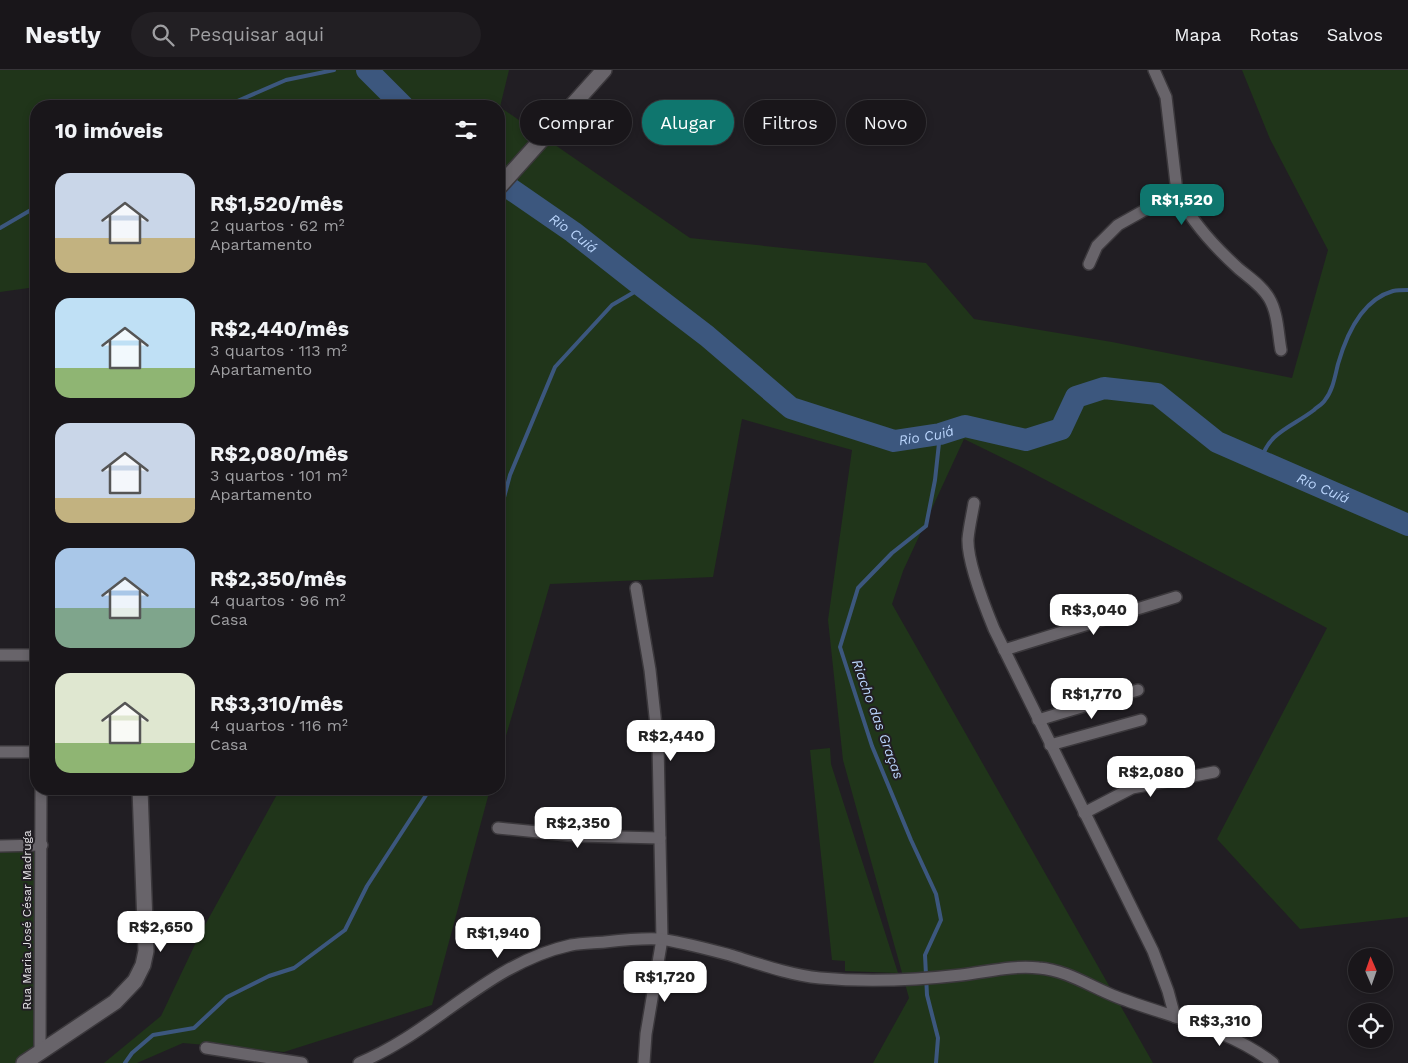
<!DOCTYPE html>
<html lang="pt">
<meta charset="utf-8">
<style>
body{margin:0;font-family:"Work Sans",sans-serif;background:#221f23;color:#f1f3f6;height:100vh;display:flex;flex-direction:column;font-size:19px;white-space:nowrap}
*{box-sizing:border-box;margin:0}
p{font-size:16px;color:#9f9fa2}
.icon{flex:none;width:28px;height:28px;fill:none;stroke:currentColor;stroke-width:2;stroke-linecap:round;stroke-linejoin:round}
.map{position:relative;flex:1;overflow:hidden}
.panel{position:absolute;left:30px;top:30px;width:475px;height:695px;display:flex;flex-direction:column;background:#19161a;border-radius:20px;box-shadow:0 2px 8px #0003,0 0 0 1px #373539}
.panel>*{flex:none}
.banner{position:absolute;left:520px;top:30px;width:475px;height:45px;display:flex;gap:10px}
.needle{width:32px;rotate:358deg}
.controls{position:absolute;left:1348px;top:878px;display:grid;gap:10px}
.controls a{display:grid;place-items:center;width:45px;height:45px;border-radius:50%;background:#19161a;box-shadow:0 2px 8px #0003,0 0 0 1px #373539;font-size:25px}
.price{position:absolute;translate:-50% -42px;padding:0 11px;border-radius:10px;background:#fff;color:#222;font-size:16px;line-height:32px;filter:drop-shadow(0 1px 2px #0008)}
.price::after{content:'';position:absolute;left:50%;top:30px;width:15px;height:11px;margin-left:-8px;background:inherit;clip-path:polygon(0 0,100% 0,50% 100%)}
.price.active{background:#0f766e;color:#fff}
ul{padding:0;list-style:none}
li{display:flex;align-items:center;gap:15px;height:125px;padding:0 25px}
li span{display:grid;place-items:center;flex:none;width:140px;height:100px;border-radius:15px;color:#555}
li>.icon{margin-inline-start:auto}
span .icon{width:60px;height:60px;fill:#fffc;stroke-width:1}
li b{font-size:21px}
h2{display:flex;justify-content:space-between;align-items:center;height:60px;padding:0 25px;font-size:21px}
.chip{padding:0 18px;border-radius:22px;background:#19161a;box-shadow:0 2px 8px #0003,0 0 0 1px #373539;font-size:18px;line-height:45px}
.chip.active{background:#0f766e;color:#fff}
header{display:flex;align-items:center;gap:30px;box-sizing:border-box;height:70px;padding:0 25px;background:#19161a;border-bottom:1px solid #373539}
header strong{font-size:24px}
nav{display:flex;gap:28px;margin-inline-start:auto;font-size:18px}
.search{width:350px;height:45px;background:#221f23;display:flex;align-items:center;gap:12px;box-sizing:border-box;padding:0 18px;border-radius:28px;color:#9f9fa2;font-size:19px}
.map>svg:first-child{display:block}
.green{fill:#20351a}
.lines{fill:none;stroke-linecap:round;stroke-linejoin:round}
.stream{stroke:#3c577e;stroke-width:4}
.river{stroke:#3c577e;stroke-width:22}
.street-casing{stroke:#3b383c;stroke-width:14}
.secondary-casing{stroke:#3b383c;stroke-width:18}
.street{stroke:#68646a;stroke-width:11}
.secondary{stroke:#68646a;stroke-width:15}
.labels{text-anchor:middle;stroke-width:4;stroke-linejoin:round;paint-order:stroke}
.street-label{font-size:12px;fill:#e3e1e5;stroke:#211e23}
.water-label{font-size:14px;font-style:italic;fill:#bad5fc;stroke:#211e23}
</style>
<header>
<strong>Nestly</strong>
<div class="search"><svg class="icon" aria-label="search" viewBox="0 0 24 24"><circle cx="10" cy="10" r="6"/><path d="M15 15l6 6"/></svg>Pesquisar aqui</div>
<nav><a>Mapa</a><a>Rotas</a><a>Salvos</a></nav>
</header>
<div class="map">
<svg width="1408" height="993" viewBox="0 0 1408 993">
<rect width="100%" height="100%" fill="#211e23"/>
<g class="green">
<path d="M0,0h509l-9,37 190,131 236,25 48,56 138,23 180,36 36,-128 -58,-111 -28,-69h166v847l-108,12 -83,-90 110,-211 -304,-160 -59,-29 -61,132 -11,33 261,459h-280l36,-65 -66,-238 -15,-140 24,-170 -110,-31 -29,158 -163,7 -51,176v-654h-463v181l-36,5z"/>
<path d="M830,678l1,16 67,209 -53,-2v-10l-13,-1 -22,-210z"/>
<path d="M280,719h210l-58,216 -148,47 -101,-9 -46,20h-33l57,-47 39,-82z"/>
<path d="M41,779l-2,192 -24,22h-15v-212z"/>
</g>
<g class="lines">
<g class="stream">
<path d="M226,36l60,-26 48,-10"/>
<path d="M0,158l36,-21"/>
<path d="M1261,391c7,-29 31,-34 53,-51 3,-3 9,-6 11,-10 8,-10 10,-24 13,-36 8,-28 23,-64 55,-73 5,-1 10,-1 15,-1"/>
<path d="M499,446l11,-41 45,-108 57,-62 31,-18"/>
<path d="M125,993l7,-10 21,-18 41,-7 33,-31 42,-21 25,-8 51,-38 22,-44 63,-97"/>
<path d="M936,993l2,-25 -11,-43 -2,-40 16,-35 -5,-26 -25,-54 -39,-94 -32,-99 18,-59 34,-35 34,-27 9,-46 5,-46"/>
</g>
<g class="river">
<path d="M367,0l36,36"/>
<path id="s1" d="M499,111l74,51 70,55 64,49 84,72 103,33 46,-7 25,-8 61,14 35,-11 15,-32 28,-9 53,6 60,48 191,83"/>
</g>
<defs>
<g id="street">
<path d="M1154,0l12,27 11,95c13,28 40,57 62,77 11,9 23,17 30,29 9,15 9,36 12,52"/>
<path d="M1089,194l8,-18 21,-21 59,-33"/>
<path d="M974,433c-2,12 -5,24 -6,36 -1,23 17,68 26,90l159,322 15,40 7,26"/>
<path d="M636,518l14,82 8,74 4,195 -16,95 -2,29"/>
<path d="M1004,580l172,-53"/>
<path d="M0,585h36"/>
<path d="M1038,650l100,-30"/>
<path d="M1050,675l91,-25"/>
<path d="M0,682h36"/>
<path d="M1084,743l48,-25 82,-16"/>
<path d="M498,758l80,8 82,2"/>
<path d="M0,776l42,-1"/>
<path d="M206,978l96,15"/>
<path d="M40,982l1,-263"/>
<path d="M359,993c76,-31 129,-100 212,-118 11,-2 23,-2 34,-3 18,-2 36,-4 54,-3 19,2 52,11 71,16 29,9 60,20 90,23 44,4 97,2 141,-3 26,-3 52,-10 78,-7 28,2 52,19 78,29 52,20 111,31 156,66"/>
</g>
<g id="secondary">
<path d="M499,117l105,-117"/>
<path d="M24,993l91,-61 20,-21 8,-16 3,-14 -6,-162"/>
</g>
</defs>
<use href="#street" class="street-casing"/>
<use href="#secondary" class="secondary-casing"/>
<use href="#street" class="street"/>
<use href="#secondary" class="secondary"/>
</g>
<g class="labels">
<g class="street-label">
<text transform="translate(27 850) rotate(-90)" y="4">Rua Maria José César Madruga</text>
</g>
<g class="water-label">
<text dy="5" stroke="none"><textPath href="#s1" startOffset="91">Rio Cuiá</textPath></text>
<text dy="5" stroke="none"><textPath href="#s1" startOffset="511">Rio Cuiá</textPath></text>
<text dy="5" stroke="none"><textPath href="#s1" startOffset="961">Rio Cuiá</textPath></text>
<text transform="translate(878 649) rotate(70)" y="5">Riacho das Graças</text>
</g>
</g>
</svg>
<div class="controls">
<a><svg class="needle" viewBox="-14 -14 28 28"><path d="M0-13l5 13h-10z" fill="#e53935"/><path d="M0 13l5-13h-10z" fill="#9f9fa2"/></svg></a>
<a><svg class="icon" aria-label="locate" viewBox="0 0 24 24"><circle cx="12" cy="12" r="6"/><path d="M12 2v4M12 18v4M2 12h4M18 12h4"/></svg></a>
</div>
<b class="price active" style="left:1182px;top:156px">R$1,520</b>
<b class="price" style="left:1094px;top:566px">R$3,040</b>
<b class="price" style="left:1092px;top:650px">R$1,770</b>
<b class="price" style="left:671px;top:692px">R$2,440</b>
<b class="price" style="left:1151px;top:728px">R$2,080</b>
<b class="price" style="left:578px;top:779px">R$2,350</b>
<b class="price" style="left:161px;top:883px">R$2,650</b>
<b class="price" style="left:498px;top:889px">R$1,940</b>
<b class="price" style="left:665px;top:933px">R$1,720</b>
<b class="price" style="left:1220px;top:977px">R$3,310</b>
<div class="banner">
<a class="chip">Comprar</a>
<a class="chip active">Alugar</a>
<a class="chip">Filtros</a>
<a class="chip">Novo</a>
</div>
<section class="panel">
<h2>10 imóveis<svg class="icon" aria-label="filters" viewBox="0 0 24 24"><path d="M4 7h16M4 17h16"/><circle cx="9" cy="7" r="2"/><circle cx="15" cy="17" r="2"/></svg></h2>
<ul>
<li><span style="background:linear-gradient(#c9d6e8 65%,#c2b280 0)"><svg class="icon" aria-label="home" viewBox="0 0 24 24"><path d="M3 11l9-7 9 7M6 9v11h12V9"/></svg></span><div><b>R$1,520/mês</b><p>2 quartos · 62 m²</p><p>Apartamento</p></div></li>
<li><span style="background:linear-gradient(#bfe0f5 70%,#8fb573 0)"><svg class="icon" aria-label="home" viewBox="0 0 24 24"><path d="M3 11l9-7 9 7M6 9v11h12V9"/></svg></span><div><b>R$2,440/mês</b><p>3 quartos · 113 m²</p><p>Apartamento</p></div></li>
<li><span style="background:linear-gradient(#c9d6e8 75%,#c2b280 0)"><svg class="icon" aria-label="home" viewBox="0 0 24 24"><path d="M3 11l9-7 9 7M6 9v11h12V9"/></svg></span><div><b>R$2,080/mês</b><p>3 quartos · 101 m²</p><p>Apartamento</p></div></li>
<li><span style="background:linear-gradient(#a9c7e8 60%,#7fa58c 0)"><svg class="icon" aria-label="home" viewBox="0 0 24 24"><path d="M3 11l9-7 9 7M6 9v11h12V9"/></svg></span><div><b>R$2,350/mês</b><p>4 quartos · 96 m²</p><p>Casa</p></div></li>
<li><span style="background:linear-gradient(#dfe7d0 70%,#8fb573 0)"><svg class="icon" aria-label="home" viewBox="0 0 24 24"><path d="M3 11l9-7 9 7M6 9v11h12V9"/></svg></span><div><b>R$3,310/mês</b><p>4 quartos · 116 m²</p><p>Casa</p></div></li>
</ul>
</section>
</div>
